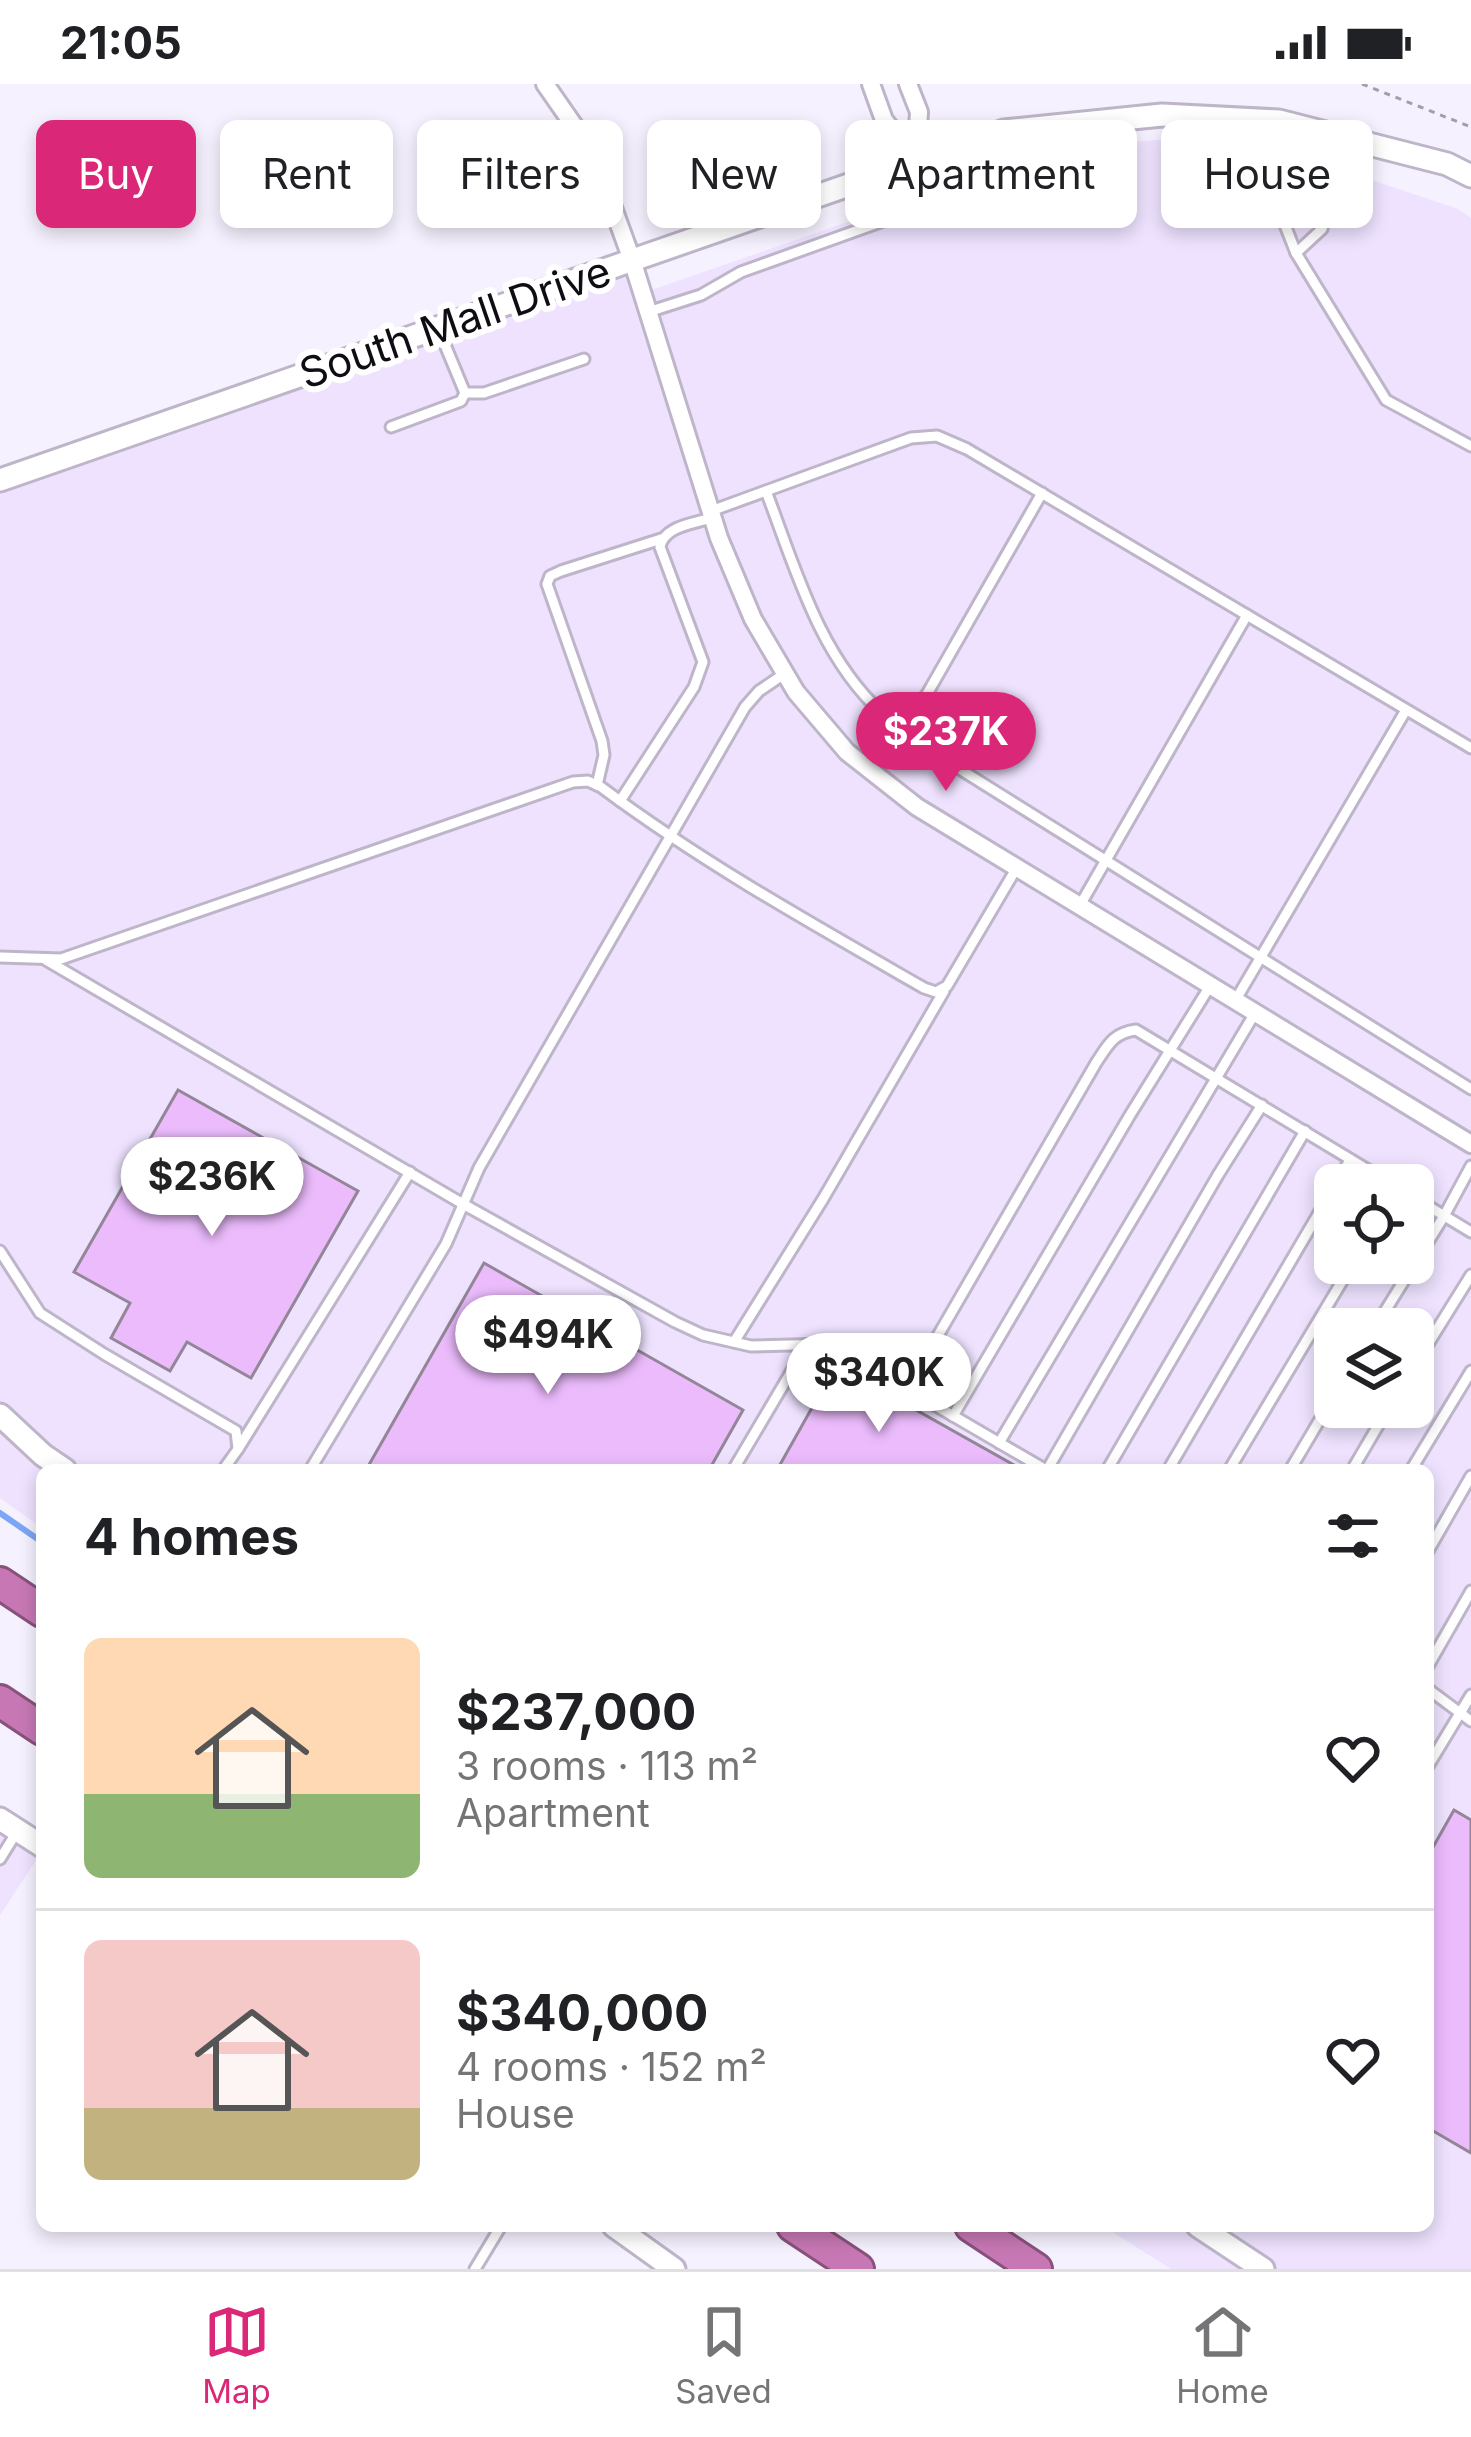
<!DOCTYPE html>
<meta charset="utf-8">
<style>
body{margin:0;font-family:Inter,sans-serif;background:#f2f2f2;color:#202124;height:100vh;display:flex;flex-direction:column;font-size:45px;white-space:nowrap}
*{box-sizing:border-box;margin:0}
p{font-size:39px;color:#757577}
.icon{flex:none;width:66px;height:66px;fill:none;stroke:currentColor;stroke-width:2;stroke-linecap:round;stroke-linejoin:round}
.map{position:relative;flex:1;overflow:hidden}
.sheet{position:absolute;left:36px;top:1380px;width:1398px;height:768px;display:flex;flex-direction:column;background:#fff;border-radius:18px;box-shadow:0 6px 18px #0003}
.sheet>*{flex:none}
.hud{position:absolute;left:36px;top:36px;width:1401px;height:108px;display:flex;gap:24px}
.buttons{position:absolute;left:1314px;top:1080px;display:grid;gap:24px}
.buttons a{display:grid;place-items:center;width:120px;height:120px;border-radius:18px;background:#fff;box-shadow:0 6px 18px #0003;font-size:60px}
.price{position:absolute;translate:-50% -102px;padding:0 27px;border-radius:42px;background:#fff;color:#222;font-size:39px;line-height:78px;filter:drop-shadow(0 3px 6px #0008)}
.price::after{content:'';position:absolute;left:50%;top:72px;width:36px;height:27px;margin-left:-18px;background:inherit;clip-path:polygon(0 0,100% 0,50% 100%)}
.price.selected{background:#db2777;color:#fff}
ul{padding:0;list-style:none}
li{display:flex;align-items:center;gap:36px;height:300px;padding:0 48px}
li+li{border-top:3px solid #e0e0e0}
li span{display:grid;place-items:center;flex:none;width:336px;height:240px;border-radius:18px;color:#555}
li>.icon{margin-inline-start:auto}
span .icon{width:144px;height:144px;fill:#fffc;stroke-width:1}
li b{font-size:51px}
h2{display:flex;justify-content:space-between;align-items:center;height:144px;padding:0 48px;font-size:51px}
.pill{padding:0 42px;border-radius:18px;background:#fff;box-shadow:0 6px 18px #0003;font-size:42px;line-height:108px}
.pill.selected{background:#db2777;color:#fff}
.status{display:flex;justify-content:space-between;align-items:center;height:84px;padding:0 60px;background:#fff;direction:ltr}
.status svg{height:33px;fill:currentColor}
.tabs{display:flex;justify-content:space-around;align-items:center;height:168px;border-top:3px solid #e0e0e0;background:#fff;font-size:33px;color:#757577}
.tabs a{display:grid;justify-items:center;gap:6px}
.tabs .selected{color:#db2777}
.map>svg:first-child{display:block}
.built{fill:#eee2fe;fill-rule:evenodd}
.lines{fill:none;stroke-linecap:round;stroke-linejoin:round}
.stream{stroke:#7ba6f6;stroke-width:6}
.building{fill:#ebbbfc;stroke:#928697;stroke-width:3}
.service-casing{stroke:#beb5c9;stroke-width:15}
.minor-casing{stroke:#beb5c9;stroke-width:22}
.tertiary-casing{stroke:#beb5c9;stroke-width:27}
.motorway-casing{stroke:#87527c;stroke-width:36}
.path{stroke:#a29da8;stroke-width:3;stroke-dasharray:6 6;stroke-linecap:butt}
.service{stroke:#fff;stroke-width:9}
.minor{stroke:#fff;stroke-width:16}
.tertiary{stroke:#fff;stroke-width:21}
.motorway{stroke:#c778b4;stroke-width:30}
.labels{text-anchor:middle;stroke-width:12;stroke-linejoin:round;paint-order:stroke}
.street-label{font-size:42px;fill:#0f0c13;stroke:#fff}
</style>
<div class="status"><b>21:05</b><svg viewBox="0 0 49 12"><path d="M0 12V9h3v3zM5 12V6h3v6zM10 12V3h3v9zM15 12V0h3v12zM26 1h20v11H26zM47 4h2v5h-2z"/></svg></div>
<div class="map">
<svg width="1471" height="2185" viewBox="0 0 1471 2185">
<rect width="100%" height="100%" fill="#f6f1fe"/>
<g class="built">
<path d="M1237,51l221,74 13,9v2051h-300l-68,-43h325v-756h-1386v58l-42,-30v-1018l632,-220 11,33 424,-147zM1335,1101h78v78h-78zM1335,1245h78v78h-78z"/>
<path d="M0,1735l42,32 -42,64z"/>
</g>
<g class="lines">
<path class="stream" d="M0,1429l42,29"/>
</g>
<g class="building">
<path d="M178,1006l180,101 -107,187 -64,-36 -17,29 -59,-33 19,-35 -56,-31z"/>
<path d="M484,1179l259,147 -34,60h-343z"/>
<path d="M836,1281l187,105h-246z"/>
<path d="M1454,1726l17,10v333l-43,-25v-272z"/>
</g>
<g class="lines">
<defs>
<g id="service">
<path d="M1299,42l-16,94 13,33 26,-24 22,-88"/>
<path d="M1296,169l90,147 85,46"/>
<path d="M648,228l53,-17 40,-23 187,-67 -11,-42"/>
<path d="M438,244l27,65h19l100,-34"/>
<path d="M391,343l70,-26 4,-8"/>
<path d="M766,407c29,76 53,165 116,222 20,19 45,34 68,50l521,326"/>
<path d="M711,427l200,-73 26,-2 30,13 504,299"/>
<path d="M867,683l60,-73 115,-201"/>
<path d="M597,701l7,-30 -2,-14 -55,-157 3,-8 11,-5 100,-32"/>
<path d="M620,717l74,-114 9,-25 -43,-115c4,-21 33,-23 51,-29"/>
<path d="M1079,823l168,-292"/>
<path d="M0,873l61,2 512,-177 15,-1 13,6c102,76 213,138 323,201l12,4 11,-6 69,-117"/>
<path d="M46,876l417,244 212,118 28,13 48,11 79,-2 216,126"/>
<path d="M1235,917l171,-291"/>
<path d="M1413,1113l58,35"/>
<path d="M0,1167l40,62 64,41 132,77 2,18 -15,21"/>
<path d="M1374,1245l70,-113 27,-50"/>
<path d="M734,1258l89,-143 121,-208"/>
<path d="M1413,1284l58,-93"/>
<path d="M907,1305l189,-326c12,-18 17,-30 40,-33l257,155"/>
<path d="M953,1332l177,-301 80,-129"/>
<path d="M999,1359l256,-430"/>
<path d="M238,1365l172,-277"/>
<path d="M310,1386l136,-226 33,-76 266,-461 14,-16 25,-17"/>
<path d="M733,1386l74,-125"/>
<path d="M1047,1386l171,-295 44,-70"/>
<path d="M1107,1386l198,-339"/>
<path d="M1168,1386l182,-310"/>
<path d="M1229,1386l124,-207"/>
<path d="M1290,1386l45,-76"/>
<path d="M1352,1386l37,-63"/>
<path d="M1411,1386l60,-99"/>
<path d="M1428,1467l43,-75"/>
<path d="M1428,1582l43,-75"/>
<path d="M1428,1605l43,32"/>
<path d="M1428,1682l43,-71"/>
<path d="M0,1775l18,-29"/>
<path d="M475,2185l26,-43"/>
</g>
<g id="minor">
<path d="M545,0l48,69 39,107 87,278 34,81 43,73 51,60 70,55 554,337"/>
<path d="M871,0l13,36 32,41"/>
<path d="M908,0l11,28 -3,49"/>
</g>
<g id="tertiary">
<path d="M0,396l1004,-349 158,-16 117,6 168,43 24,12"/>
<path d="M0,1331l43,40 22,15"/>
<path d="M0,1735l42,27"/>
<path d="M614,2142l60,43"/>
<path d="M1198,2142l65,43"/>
</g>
<g id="motorway">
<path d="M0,1499l42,28"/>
<path d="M0,1617l42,28"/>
<path d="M793,2142l65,43"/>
<path d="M971,2142l65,43"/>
</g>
</defs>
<use href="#service" class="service-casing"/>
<use href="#minor" class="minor-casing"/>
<use href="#tertiary" class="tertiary-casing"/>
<use href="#motorway" class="motorway-casing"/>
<path class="path" d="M1362,0l109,43"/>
<use href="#service" class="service"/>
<use href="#minor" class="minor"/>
<use href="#tertiary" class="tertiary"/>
<use href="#motorway" class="motorway"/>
</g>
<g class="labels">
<g class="street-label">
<text transform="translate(455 238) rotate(-19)" y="15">South Mall Drive</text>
</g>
</g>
</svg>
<div class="buttons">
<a><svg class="icon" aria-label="locate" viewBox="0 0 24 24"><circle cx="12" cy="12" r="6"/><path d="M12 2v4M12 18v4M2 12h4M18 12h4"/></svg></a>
<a><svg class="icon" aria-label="layers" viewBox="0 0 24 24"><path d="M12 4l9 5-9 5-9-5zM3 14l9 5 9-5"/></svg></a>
</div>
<b class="price selected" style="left:946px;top:710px">$237K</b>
<b class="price" style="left:212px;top:1155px">$236K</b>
<b class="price" style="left:548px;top:1313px">$494K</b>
<b class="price" style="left:879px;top:1351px">$340K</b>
<div class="hud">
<a class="pill selected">Buy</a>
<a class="pill">Rent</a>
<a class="pill">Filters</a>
<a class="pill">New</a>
<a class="pill">Apartment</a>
<a class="pill">House</a>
</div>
<section class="sheet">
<h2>4 homes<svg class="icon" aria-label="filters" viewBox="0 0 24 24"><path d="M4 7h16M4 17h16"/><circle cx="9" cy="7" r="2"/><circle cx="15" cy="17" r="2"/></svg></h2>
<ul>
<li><span style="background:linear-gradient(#ffd9b3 65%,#8fb573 0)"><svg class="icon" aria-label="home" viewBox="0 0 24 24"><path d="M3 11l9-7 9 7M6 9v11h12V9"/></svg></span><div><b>$237,000</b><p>3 rooms · 113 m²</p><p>Apartment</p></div><svg class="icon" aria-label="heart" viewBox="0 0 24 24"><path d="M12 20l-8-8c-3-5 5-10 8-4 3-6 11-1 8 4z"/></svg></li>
<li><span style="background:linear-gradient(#f6c9c9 70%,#c2b280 0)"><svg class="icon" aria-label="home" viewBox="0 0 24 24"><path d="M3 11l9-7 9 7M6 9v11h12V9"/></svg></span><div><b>$340,000</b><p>4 rooms · 152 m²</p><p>House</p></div><svg class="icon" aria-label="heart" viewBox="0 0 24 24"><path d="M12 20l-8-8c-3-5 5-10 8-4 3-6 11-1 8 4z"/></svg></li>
</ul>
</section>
</div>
<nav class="tabs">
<a class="selected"><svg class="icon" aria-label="map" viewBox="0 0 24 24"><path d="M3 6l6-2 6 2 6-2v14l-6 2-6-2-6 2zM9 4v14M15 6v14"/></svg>Map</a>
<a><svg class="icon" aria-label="saved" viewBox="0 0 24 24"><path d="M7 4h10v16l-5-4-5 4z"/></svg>Saved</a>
<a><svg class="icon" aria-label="home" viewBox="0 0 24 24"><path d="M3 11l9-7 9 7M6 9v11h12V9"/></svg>Home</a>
</nav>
